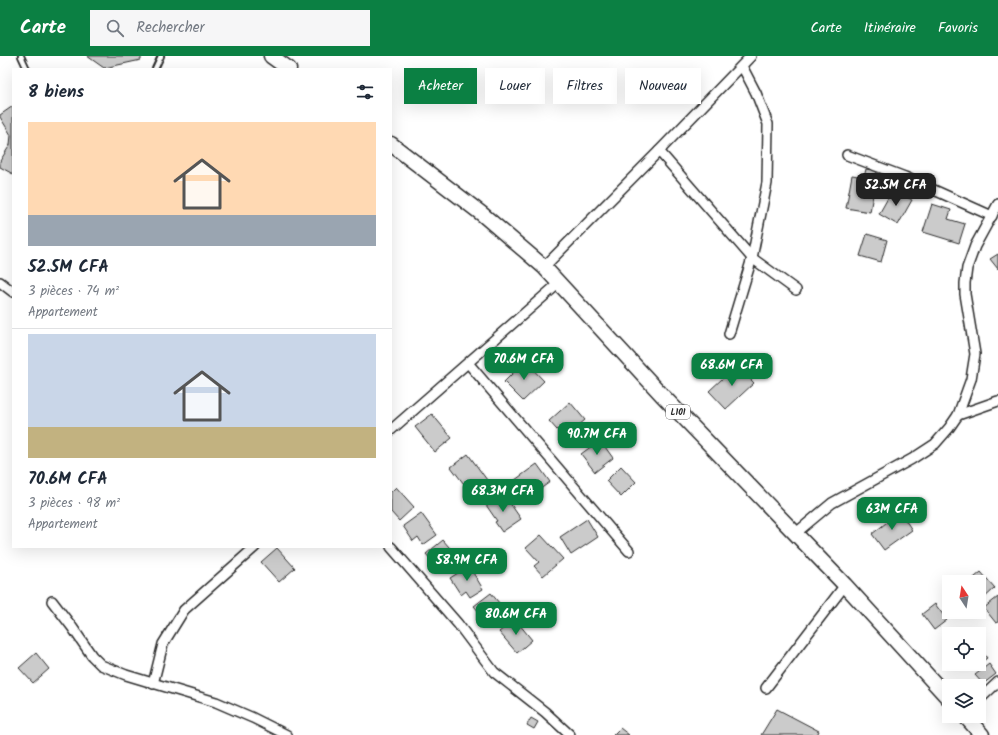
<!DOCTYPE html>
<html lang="fr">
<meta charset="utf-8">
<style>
body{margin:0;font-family:Kalam,sans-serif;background:#f6f6f7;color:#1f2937;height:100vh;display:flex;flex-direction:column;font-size:15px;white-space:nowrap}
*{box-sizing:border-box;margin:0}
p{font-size:13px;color:#747a83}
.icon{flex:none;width:22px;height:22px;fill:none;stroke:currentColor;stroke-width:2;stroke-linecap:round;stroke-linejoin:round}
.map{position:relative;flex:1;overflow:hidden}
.sheet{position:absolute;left:12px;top:12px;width:380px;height:480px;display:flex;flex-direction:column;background:#fff;border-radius:0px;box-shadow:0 4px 16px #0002}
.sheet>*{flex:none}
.banner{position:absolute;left:404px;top:12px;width:380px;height:36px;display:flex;gap:8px}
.needle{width:26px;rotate:348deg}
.tools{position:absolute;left:942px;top:519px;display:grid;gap:8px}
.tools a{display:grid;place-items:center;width:44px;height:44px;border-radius:0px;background:#fff;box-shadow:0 4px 16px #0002;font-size:20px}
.price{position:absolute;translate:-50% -34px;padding:0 9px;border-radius:8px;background:#0b8043;color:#fff;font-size:13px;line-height:26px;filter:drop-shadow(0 1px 2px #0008)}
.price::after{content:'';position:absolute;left:50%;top:24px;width:12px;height:9px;margin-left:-6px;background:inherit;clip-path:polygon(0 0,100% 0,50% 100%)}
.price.on{background:#222;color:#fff}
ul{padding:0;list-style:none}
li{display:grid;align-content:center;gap:8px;height:212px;padding:0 16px}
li+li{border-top:1px solid #e0e1e3}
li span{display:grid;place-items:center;height:124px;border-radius:0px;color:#555}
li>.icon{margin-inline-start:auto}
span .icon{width:72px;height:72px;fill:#fffc;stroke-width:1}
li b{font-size:17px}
h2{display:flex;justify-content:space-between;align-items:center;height:48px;padding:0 16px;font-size:17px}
.chip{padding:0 14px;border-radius:0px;background:#fff;box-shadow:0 4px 16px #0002;font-size:14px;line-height:36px}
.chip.on{background:#0b8043;color:#fff}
header{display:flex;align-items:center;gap:24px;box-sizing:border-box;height:56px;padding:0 20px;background:#0b8043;color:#fff}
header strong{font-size:19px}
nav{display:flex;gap:22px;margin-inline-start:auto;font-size:14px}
.search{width:280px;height:36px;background:#f6f6f7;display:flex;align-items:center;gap:10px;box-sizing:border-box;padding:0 14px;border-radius:0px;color:#747a83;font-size:15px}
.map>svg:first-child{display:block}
.building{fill:#cbcbcb;stroke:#2b2b2b}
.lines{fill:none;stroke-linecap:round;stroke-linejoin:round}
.lane-casing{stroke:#2b2b2b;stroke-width:8}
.street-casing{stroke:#2b2b2b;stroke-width:12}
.primary-casing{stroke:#2b2b2b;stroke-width:17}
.lane{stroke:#fff;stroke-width:4.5}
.street{stroke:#fff;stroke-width:9}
.primary{stroke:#fff;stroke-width:14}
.labels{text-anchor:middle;stroke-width:3;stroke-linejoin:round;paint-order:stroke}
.shield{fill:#fff;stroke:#6b6b6b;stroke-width:1}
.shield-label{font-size:9px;font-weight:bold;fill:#2b2b2b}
</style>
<header>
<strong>Carte</strong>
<div class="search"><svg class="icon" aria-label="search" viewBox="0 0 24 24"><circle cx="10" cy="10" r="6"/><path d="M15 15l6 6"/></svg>Rechercher</div>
<nav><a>Carte</a><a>Itinéraire</a><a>Favoris</a></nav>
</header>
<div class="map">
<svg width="998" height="679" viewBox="0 0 998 679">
<rect width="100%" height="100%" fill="#fff"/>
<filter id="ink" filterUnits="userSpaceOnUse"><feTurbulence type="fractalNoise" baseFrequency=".025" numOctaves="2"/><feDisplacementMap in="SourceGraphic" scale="8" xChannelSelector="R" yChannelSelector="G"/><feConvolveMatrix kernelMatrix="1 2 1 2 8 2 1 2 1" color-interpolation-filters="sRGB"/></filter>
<g filter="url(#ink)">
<g class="building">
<path d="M87,0h54v4l-37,8z"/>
<path d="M13,50v68l-13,-7v-6l10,-16 1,-10 -11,-18v-2z"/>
<path d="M866,113l11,2 -7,41 -24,-4 6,-33 12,2z"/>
<path d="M893,133l19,11 -14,25 -19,-11z"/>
<path d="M932,148l19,6 -3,9 17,5 -6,19 -36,-11z"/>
<path d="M867,178l20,6 -6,22 -21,-6z"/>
<path d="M998,198v15l-8,-10z"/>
<path d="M525,305l19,20 -21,20 -19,-19z"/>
<path d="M737,309l17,18 -28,26 -17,-18z"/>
<path d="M570,346l15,18 -21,18 -15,-17z"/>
<path d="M432,358l20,24 -17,14 -20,-25z"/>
<path d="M600,384l13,18 -18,14 -14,-18z"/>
<path d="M468,398l19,26 -17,12 -19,-25z"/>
<path d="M537,408l13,18 -18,13 -3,-3 -7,5 -11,-14z"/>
<path d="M621,410l15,16 -15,15 -15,-16z"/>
<path d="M396,431l18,20 -15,14 -8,-9v-20z"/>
<path d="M503,437l18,26 -19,13 -7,-10 2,-1 -11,-16z"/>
<path d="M900,456l12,18 -28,20 -12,-16z"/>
<path d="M421,457l16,22 -14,10 -5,-8 -5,4 -10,-15z"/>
<path d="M587,463l11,18 -27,18 -11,-18z"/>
<path d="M541,479l22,24 -20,17 -9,-10 5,-4 -13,-14z"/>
<path d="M443,484l18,21 -13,11 -7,-8 -4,3 -11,-13z"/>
<path d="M277,492l18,20 -16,14 -18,-20z"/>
<path d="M469,510l14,23 -13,8 -4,-6 -5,4 -11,-17z"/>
<path d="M981,516l14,16 -14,13 -2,-2v-17h-10z"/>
<path d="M491,537l17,21 -13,11 -6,-8 -3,3 -12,-14z"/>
<path d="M998,541v25l-2,1 -12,-15z"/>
<path d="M935,548l12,16 -13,10 -12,-16z"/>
<path d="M515,563l17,21 -15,13 -18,-21z"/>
<path d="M960,571l6,7h-14z"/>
<path d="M979,591l8,11 -8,6z"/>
<path d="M36,597l13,16 -16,14 -14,-15z"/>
<path d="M966,608h13l-9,6z"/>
<path d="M989,608l7,10 -13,10 -8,-9z"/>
<path d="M777,653l42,22 -2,4h-56z"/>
<path d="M531,662l7,4 -4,7 -7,-4z"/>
<path d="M620,672l9,7h-16z"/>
</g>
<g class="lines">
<defs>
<g id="lane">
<path d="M21,0l6,13"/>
<path d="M155,13l6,-13"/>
</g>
<g id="street">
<path d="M659,95l93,107 44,32"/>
<path d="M847,99l58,22 87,39"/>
<path d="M544,211l115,-116 92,-95"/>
<path d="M0,226l13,10"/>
<path d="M729,278l23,-76 15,-75 1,-59 -12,-31 -14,-27"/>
<path d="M468,307l161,188"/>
<path d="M958,359l40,-14"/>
<path d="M391,374l168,-147"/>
<path d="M796,477l36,-30 80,-44 23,-15 14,-16 9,-13 13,-36 4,-25 -10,-60v-11l2,-15 8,-22 23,-42"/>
<path d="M391,491l67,77 36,48 51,40 25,23"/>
<path d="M52,545l20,26 20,29 9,9 25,10 90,27 37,16 34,17"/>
<path d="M153,628l10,-40 21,-34 71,-63"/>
<path d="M766,632l79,-103"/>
<path d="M979,644l19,-18"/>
</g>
<g id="primary">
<path d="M271,0l18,13"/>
<path d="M391,88l91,70 62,53 118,128 183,190 104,114"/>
<path d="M965,660l17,19"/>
</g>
</defs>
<use href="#lane" class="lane-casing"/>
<use href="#street" class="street-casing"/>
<use href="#primary" class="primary-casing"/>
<use href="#lane" class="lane"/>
<use href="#street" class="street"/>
<use href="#primary" class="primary"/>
</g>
</g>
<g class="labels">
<rect class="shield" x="666" y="349" width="24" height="14" rx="3"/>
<g class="shield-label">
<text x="678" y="359">L101</text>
</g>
</g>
</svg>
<div class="tools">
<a><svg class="needle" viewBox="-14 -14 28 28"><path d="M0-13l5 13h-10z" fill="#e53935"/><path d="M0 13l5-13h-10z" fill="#747a83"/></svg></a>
<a><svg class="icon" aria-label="locate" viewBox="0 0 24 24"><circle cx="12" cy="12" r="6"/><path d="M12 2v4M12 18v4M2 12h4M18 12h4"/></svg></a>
<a><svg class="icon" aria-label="layers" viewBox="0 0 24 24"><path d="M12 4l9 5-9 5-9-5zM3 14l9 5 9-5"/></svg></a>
</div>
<b class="price on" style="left:896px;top:151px">52.5M CFA</b>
<b class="price" style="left:524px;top:325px">70.6M CFA</b>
<b class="price" style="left:732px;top:331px">68.6M CFA</b>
<b class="price" style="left:597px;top:400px">90.7M CFA</b>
<b class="price" style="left:503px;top:457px">68.3M CFA</b>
<b class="price" style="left:892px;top:475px">63M CFA</b>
<b class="price" style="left:467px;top:526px">58.9M CFA</b>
<b class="price" style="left:516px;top:580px">80.6M CFA</b>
<div class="banner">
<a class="chip on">Acheter</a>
<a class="chip">Louer</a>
<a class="chip">Filtres</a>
<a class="chip">Nouveau</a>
</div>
<section class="sheet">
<h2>8 biens<svg class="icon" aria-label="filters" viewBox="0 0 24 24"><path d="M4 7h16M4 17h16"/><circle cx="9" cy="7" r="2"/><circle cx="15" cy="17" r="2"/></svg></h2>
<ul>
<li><span style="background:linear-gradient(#ffd9b3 75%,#9aa5b1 0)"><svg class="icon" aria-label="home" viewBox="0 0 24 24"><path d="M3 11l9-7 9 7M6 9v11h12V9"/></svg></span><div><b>52.5M CFA</b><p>3 pièces · 74 m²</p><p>Appartement</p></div></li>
<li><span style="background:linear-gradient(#c9d6e8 75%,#c2b280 0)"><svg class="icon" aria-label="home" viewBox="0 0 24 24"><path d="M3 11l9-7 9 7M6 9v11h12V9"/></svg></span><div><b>70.6M CFA</b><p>3 pièces · 98 m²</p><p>Appartement</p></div></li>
</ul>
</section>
</div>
